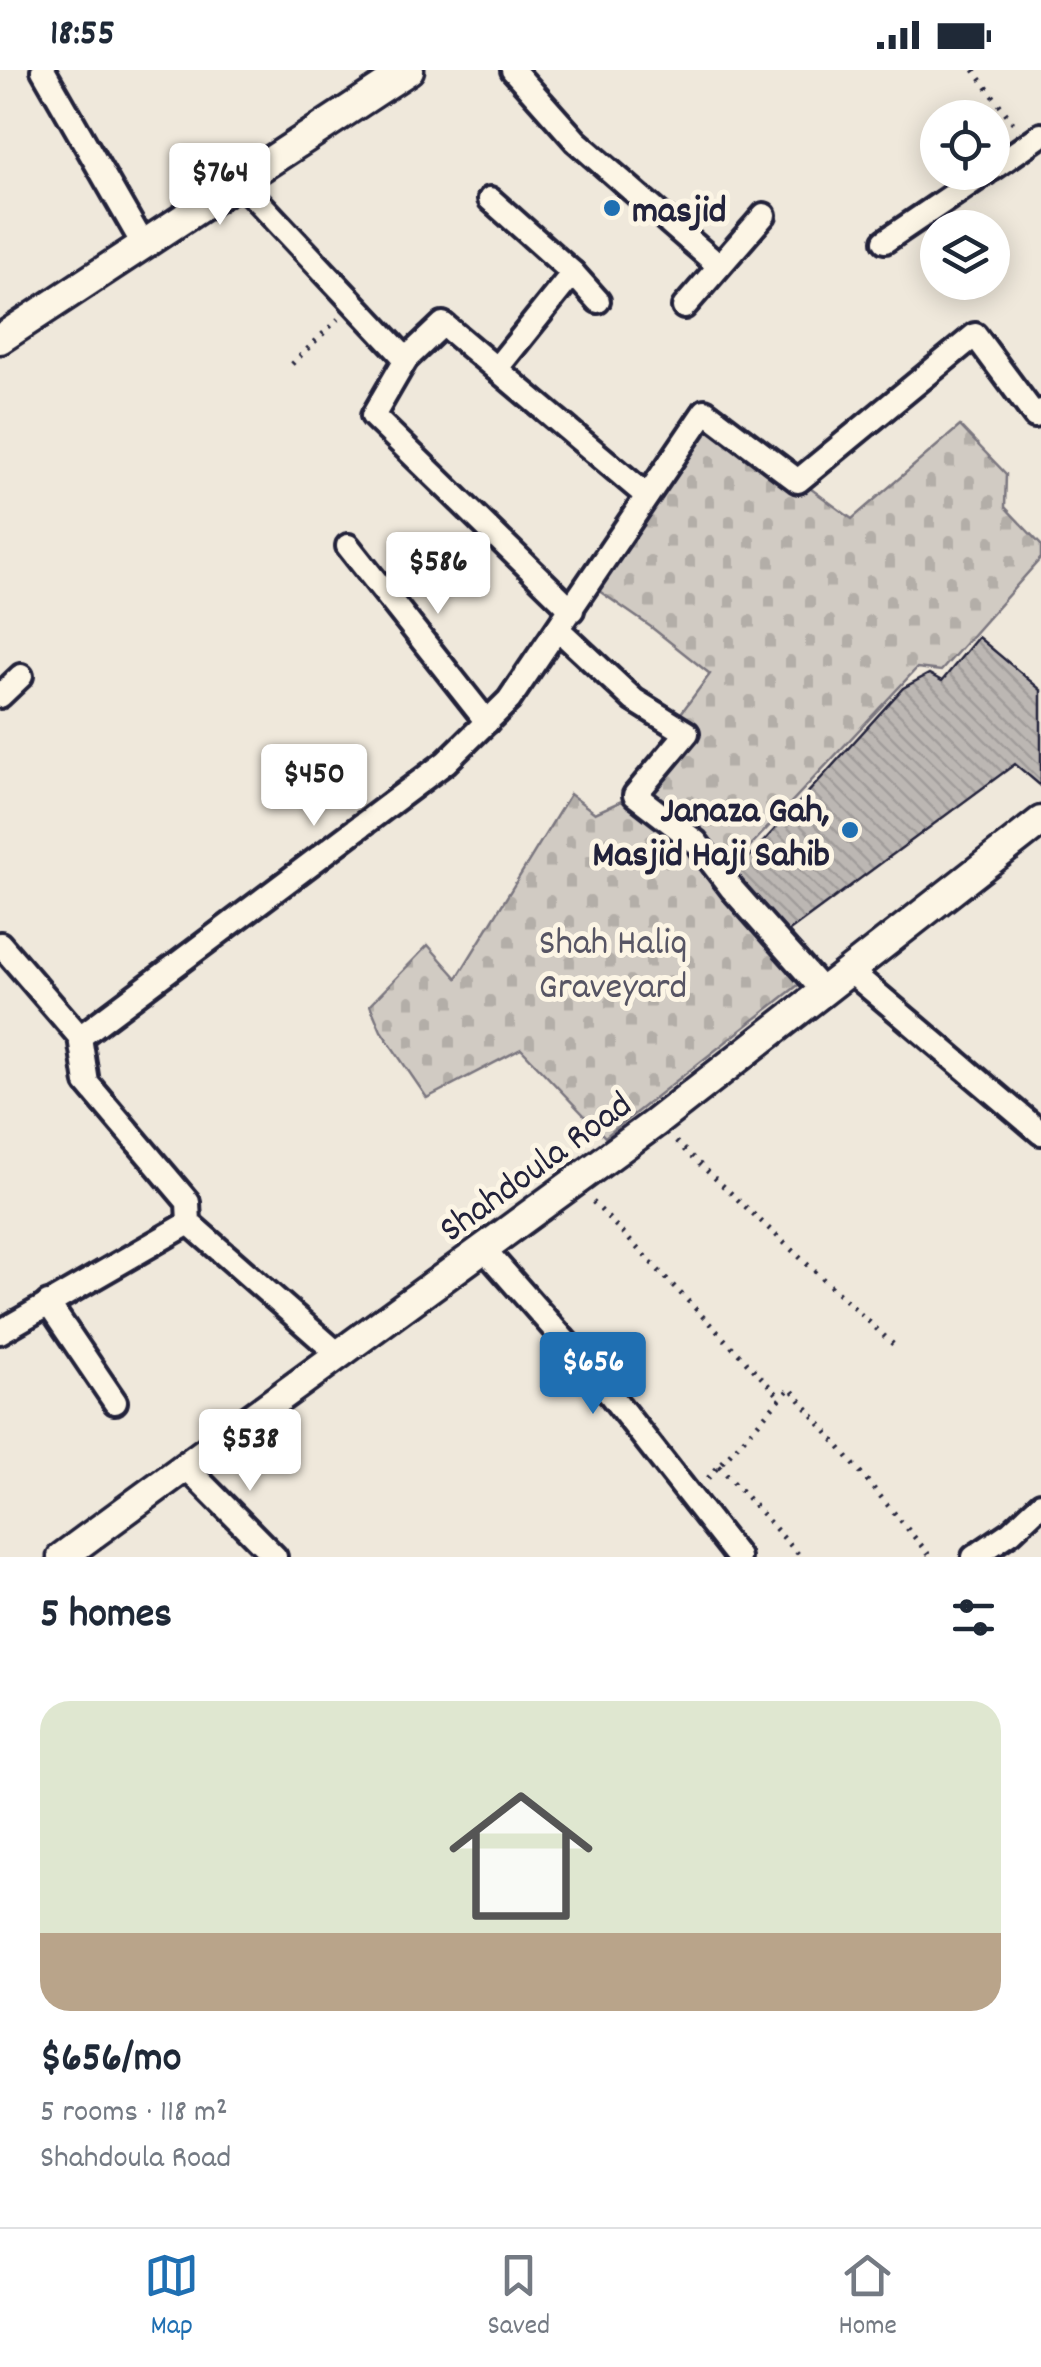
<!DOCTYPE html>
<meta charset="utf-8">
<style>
body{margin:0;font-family:Dekko,sans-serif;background:#f2f2f3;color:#1f2937;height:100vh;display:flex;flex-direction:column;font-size:38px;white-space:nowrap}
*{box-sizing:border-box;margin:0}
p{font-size:32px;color:#747a83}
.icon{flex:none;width:55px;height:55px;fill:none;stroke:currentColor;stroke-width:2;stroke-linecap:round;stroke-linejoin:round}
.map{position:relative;height:1487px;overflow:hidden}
.details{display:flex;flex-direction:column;background:#fff;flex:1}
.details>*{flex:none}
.buttons{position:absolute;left:920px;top:30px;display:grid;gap:20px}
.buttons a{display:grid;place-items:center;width:90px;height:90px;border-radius:50%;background:#fff;box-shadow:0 5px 25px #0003;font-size:50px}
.price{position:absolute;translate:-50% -85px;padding:0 22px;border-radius:10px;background:#fff;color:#222;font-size:32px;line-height:65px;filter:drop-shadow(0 2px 5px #0008)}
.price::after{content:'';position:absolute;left:50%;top:60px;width:30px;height:22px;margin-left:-15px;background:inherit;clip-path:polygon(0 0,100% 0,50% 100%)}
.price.active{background:#1f6fb2;color:#fff}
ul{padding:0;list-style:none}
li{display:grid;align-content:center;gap:20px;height:530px;padding:0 40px}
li+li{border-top:2px solid #e0e1e3}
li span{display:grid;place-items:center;height:310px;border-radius:30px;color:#555}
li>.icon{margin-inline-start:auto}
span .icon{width:180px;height:180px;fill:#fffc;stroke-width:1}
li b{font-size:42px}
h2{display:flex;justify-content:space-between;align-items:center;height:120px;padding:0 40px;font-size:42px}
.status{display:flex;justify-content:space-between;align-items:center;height:70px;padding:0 50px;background:#fff;direction:ltr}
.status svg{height:28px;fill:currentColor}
.tabs{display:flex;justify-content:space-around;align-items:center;height:140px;border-top:2px solid #e0e1e3;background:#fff;font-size:28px;color:#747a83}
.tabs a{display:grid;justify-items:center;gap:5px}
.tabs .active{color:#1f6fb2}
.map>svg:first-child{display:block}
.cemetery{fill:url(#cemetery-stones);stroke:#7a767f;stroke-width:2.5}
.building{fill:url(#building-back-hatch);stroke:#22223b;stroke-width:2.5}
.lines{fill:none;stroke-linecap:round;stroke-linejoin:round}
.minor-casing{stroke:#22223b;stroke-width:30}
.tertiary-casing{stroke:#22223b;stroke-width:35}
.path{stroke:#22223b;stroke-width:5;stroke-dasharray:2.5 8;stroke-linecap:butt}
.minor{stroke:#fcf5e5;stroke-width:22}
.tertiary{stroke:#fcf5e5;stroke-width:28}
.poi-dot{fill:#1f6fb2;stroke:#fcf5e5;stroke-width:4}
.labels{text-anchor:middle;stroke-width:10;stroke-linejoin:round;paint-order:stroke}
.poi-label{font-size:38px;font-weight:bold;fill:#22223b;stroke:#fcf5e5;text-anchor:start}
.park-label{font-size:38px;fill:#575564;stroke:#fcf5e5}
.street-label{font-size:38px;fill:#22223b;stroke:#fcf5e5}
</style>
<div class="status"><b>18:55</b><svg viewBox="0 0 49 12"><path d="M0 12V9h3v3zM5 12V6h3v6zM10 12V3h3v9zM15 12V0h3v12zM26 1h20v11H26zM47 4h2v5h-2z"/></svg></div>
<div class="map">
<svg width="1041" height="1487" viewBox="0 0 1041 1487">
<defs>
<pattern id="cemetery-stones" width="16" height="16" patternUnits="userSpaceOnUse" patternTransform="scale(2.5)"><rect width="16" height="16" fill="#d1cbc3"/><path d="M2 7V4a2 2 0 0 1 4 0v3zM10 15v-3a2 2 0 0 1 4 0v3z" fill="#b3aea8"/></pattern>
<pattern id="building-back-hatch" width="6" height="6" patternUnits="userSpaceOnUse" patternTransform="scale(2.5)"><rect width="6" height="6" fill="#bcb7b3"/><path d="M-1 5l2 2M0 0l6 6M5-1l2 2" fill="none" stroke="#a19d9b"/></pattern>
</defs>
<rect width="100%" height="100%" fill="#efe8db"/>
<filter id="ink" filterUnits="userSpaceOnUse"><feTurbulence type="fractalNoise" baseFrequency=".01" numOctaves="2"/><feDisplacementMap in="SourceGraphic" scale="20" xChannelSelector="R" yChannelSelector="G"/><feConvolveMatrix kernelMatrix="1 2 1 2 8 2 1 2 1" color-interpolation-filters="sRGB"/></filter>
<g filter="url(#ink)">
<path class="cemetery" d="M705,341l147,108 108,-93 46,48 -1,33 36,38v13l-100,113 -24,-3 -204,218 89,96 -197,155 -84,-88 -94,49 -46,-67 -11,-26 58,-60 29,33 113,-184 25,19 40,-18 52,-61 -14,-10 37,-50 -59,-47 -62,-43z"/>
<path class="building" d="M978,567l63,53v96l-26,-22 -231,171 -50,-61 169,-186 26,-14 13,7z"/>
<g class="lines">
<defs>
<g id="minor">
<path d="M43,0l100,174"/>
<path d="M513,0l63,71 143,125"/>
<path d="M992,99l49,-34"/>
<path d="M239,111l167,178 -33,57 199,194"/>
<path d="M490,129l83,74 25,28"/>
<path d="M885,171l102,-69"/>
<path d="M684,237l80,-92"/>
<path d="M406,289l37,-35 204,172"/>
<path d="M496,299l77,-96"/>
<path d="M348,476l139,176"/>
<path d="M559,560l75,70 53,33 -52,62 61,47 36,47 92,103"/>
<path d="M0,626l21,-20"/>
<path d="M0,874l80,93 7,46 101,119 1,21"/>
<path d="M850,901l191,162"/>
<path d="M80,967l366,-275 63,-62 196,-289 93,70 177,-146 60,81 6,-5"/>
<path d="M189,1153l149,131"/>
<path d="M483,1178l112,127 143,182"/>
<path d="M48,1233l67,99"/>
<path d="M0,1262l189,-109"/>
<path d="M187,1398l88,89"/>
<path d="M974,1487l37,-25 30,-28"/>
</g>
<g id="tertiary">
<path d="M0,269l409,-269"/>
<path d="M62,1487l593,-434 386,-302"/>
</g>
</defs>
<use href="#minor" class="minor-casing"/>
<use href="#tertiary" class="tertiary-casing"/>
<g class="path">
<path d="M974,0l40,54"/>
<path d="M292,294l46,-45"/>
<path d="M676,1072l219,204"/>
<path d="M593,1132l188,196"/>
<path d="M719,1396l82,91"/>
<path d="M708,1408l82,-90 141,169"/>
</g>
<use href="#minor" class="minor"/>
<use href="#tertiary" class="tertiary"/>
</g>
</g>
<g class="poi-dot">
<circle cx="612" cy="138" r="10"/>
<circle cx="850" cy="760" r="10"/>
</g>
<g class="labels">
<g class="poi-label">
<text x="632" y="151">masjid</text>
<text x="830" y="751" text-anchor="end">Janaza Gah,<tspan x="830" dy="44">Masjid Haji Sahib</tspan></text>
</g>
<g class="park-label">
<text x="613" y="883">Shah Haliq<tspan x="613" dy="44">Graveyard</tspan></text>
</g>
<g class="street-label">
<text transform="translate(534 1095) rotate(-36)" y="13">Shahdoula Road</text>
</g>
</g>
</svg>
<div class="buttons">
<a><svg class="icon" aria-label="locate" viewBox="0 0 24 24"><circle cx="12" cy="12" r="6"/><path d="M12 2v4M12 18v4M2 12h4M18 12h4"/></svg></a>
<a><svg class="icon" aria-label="layers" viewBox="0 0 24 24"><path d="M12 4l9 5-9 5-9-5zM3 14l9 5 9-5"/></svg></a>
</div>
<b class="price" style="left:220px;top:158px">$764</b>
<b class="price" style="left:438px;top:547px">$586</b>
<b class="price" style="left:314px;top:759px">$450</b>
<b class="price active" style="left:593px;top:1347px">$656</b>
<b class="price" style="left:250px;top:1424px">$538</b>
</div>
<section class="details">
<h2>5 homes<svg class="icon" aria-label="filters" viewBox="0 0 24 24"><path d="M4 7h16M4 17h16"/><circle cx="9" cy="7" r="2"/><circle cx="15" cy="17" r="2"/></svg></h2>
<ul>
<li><span style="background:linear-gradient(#dfe7d0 75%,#b9a48a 0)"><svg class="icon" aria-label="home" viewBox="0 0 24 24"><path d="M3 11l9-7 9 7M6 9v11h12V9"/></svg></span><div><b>$656/mo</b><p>5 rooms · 118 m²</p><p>Shahdoula Road</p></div></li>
</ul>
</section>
<nav class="tabs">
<a class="active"><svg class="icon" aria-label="map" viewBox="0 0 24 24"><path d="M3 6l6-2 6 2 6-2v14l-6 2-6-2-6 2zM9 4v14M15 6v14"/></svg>Map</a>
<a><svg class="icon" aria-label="saved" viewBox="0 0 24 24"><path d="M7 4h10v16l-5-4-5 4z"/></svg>Saved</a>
<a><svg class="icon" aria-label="home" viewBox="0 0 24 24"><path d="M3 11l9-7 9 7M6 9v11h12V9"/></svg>Home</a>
</nav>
